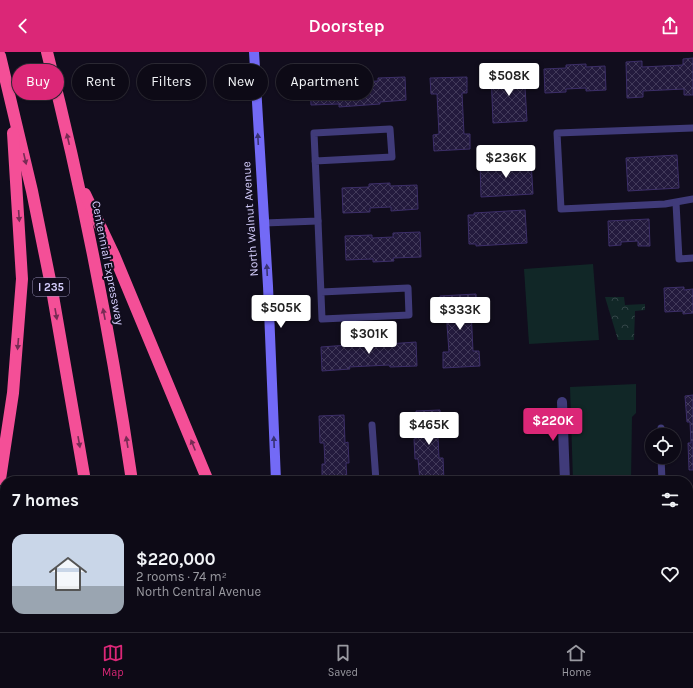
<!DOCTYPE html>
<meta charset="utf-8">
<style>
body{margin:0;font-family:Karla,sans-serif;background:#16131f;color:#f1f3f6;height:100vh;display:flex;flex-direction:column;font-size:15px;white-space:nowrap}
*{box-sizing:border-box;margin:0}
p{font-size:13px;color:#9a9aa1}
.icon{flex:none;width:22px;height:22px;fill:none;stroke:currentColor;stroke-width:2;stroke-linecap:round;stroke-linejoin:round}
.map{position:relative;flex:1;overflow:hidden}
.details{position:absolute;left:0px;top:424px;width:693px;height:156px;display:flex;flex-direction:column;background:#0d0a16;border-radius:16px 16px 0 0;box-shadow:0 1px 3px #0004,0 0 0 1px #2d2b35}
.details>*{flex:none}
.banner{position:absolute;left:12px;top:12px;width:400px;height:36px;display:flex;gap:8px}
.tools{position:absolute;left:645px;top:376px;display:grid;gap:8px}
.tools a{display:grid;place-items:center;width:36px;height:36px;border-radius:50%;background:#0d0a16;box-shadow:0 1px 3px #0004,0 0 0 1px #2d2b35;font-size:20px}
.price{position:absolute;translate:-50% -34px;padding:0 9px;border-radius:4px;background:#fff;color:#222;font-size:13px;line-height:26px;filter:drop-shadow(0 1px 2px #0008)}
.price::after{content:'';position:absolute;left:50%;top:24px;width:12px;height:9px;margin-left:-6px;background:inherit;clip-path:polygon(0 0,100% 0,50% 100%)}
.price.active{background:#db2777;color:#fff}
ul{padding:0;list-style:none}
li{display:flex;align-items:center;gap:12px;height:100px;padding:0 12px}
li span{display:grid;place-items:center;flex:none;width:112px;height:80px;border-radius:12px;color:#555}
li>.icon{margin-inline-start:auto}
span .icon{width:48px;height:48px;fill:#fffc;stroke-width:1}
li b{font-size:17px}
h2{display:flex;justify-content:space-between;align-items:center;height:48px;padding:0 12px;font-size:17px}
.chip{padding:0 14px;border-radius:18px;background:#0d0a16;box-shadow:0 1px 3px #0004,0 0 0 1px #2d2b35;font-size:14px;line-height:36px}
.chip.active{background:#db2777;color:#fff}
header{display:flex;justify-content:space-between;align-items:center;height:52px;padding:0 12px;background:#db2777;color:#fff;font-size:18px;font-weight:600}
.dock{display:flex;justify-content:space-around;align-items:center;height:56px;border-top:1px solid #2d2b35;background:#0d0a16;font-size:11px;color:#9a9aa1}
.dock a{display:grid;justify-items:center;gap:2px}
.dock .active{color:#db2777}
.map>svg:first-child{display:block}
.grass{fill:#112727}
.park{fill:url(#park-crowns)}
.building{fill:url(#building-cross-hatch);stroke:#3c2e68}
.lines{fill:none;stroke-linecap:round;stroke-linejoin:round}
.service{stroke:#403b7a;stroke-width:7}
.minor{stroke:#403b7a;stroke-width:10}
.secondary{stroke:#736af6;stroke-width:10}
.motorway{stroke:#f44f97;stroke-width:12}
.oneway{fill:#772b54}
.oneway2{fill:#383274}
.labels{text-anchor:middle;stroke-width:4;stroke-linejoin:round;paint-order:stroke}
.shield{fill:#110d1d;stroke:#9a93b9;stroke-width:1}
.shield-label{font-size:11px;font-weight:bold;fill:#d4cdfc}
.street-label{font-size:12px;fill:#d4cdfc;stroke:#110d1d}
</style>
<header><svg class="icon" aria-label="back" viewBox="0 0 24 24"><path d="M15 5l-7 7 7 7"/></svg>Doorstep<svg class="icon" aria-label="share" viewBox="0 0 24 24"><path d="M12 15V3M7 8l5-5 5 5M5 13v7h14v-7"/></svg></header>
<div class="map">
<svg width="693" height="580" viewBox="0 0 693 580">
<defs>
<pattern id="park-crowns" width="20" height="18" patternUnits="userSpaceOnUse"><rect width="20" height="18" fill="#112727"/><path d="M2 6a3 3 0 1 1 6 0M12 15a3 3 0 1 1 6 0" fill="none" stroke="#334547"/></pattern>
<pattern id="building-cross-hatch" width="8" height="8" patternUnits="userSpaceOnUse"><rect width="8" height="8" fill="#231a3d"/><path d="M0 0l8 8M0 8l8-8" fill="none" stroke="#423a5a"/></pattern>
</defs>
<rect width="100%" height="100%" fill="#110d1d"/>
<g class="grass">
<path d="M593,212l6,76 -70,4 -5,-75z"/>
<path d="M636,332v29l-4,4 -1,64h-58l-3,-94z"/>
</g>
<path class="park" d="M605,245h19l1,8 20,-1v6l-10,1 -1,29h-16z"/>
<g class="building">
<path d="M693,6v37h-9v-6l-41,2v6l-16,1 -1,-36 16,-1v6l41,-2v-6z"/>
<path d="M586,12v3l19,-1 1,24 -20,1v-3l-20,1v3l-21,1 -1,-24 22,-1v-3z"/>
<path d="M524,18l3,51 -34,2 -2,-51z"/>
<path d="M405,25l1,23 -26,2v2l-41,3v-3l-28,1 -1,-24 28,-1v3l40,-2v-3z"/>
<path d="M467,25v16h-5l2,41h6v15l-36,2 -1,-16 6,-1 -2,-40h-6l-1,-16z"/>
<path d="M677,103l2,33 -51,3 -2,-33z"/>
<path d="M531,109l2,33 -52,3 -1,-34z"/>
<path d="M390,131v3l27,-1 1,24 -27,2v-4l-21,1v4l-27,1 -1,-25 27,-1v-3z"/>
<path d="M525,158l2,33 -51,3v-2h-7l-1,-29h6v-2z"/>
<path d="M649,167l1,27h-12v-5l-17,1v3l-12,1 -1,-25z"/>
<path d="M420,180l1,25 -28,1 1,3 -21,1v-3l-27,1 -1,-24 27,-1v3l21,-1v-4z"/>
<path d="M684,235v3l9,-1v24l-10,1v-3l-18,1 -1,-24z"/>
<path d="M476,242l1,16h-6l2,41h6l1,15 -37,2v-16h6l-3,-41h-6v-15z"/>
<path d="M388,289v3l28,-2 1,24 -27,1 -1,-2 -40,2 1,2 -28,2 -1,-24 27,-2 -1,-2z"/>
<path d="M693,343v75h-4l-1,-27h3l-1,-21h-3l-2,-26z"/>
<path d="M440,358l2,27h-4l1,21h4l1,23h-24l-2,-22h-3l-1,-20 3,-1 -1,-27z"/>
<path d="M344,363l1,28 3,-1 1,21h-3l1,18h-25v-17h3l-1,-21h-4l-1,-27z"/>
<path d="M688,562h2l1,18h-79v-5h76z"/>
</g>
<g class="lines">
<g class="service">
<path d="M693,76l-136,5 4,76 104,-5 28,-5"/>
<path d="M676,151l3,56 14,-1"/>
<path d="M318,169l4,98 87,-4 -1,-27 -87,4"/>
<path d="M264,171l54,-2 -4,-88 76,-4 2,28 -77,4"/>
<path d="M372,373l4,56"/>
<path d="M661,376v7"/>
<path d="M661,405l1,24"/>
</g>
<g class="minor">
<path d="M562,350l3,79"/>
<path d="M688,449h5"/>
</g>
<g class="secondary">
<path d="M254,0l14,234 8,195"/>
<path d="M285,575v5"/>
</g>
<g class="motorway">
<path d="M47,0c36,141 64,285 85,429"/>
<path d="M0,4l32,135 20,99 33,191"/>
<path d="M85,142l29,61 94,226"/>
<path d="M0,427l13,-86 9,-114 -9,-146"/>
<path d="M105,575v5"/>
<path d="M152,575v5"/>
<path d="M261,575l2,5"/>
</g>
</g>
<defs><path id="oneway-solid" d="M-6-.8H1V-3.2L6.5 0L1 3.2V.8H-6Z"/></defs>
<g class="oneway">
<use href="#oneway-solid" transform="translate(68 87) rotate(-103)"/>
<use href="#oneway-solid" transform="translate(25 107) rotate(77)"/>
<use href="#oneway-solid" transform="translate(19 164) rotate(86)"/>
<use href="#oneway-solid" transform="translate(56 262) rotate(80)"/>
<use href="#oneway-solid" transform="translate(104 262) rotate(-101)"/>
<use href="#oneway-solid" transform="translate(18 292) rotate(95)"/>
<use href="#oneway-solid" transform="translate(79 390) rotate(80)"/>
<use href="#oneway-solid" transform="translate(127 390) rotate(-99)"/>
<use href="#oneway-solid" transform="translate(193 393) rotate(-112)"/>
</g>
<g class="oneway2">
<use href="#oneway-solid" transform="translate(258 87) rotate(-93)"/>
<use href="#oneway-solid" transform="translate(267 218) rotate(-93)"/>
<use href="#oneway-solid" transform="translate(274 390) rotate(-92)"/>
</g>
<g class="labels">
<rect class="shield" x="33" y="226" width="36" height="18" rx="3"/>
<g class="shield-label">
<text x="51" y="239">I 235</text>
</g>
<g class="street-label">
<text transform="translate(250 167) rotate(-94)" y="4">North Walnut Avenue</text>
<text transform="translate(108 211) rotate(79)" y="4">Centennial Expressway</text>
</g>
</g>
</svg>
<div class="tools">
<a><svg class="icon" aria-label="locate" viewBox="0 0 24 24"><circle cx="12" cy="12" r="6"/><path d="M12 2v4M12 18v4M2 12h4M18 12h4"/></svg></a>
</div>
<b class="price" style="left:509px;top:45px">$508K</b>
<b class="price" style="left:506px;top:127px">$236K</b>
<b class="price" style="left:281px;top:277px">$505K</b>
<b class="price" style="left:460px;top:279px">$333K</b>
<b class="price" style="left:369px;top:303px">$301K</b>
<b class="price active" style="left:553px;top:390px">$220K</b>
<b class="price" style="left:429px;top:394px">$465K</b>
<div class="banner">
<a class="chip active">Buy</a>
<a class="chip">Rent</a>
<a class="chip">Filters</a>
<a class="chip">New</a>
<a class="chip">Apartment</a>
</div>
<section class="details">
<h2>7 homes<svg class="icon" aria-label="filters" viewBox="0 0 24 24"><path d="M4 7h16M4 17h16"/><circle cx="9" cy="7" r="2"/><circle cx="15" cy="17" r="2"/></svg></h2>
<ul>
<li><span style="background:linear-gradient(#c9d6e8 65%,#9aa5b1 0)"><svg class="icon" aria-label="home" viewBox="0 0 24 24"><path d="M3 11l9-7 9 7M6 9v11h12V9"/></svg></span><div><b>$220,000</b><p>2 rooms · 74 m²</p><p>North Central Avenue</p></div><svg class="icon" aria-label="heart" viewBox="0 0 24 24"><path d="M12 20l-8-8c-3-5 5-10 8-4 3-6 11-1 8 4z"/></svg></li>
</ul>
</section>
</div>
<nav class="dock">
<a class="active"><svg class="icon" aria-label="map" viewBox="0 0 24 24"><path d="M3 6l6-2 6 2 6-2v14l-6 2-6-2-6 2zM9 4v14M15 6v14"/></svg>Map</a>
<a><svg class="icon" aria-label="saved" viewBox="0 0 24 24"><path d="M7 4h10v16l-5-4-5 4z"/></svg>Saved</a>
<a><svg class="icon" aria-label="home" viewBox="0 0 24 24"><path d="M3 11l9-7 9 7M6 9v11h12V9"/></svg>Home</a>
</nav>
